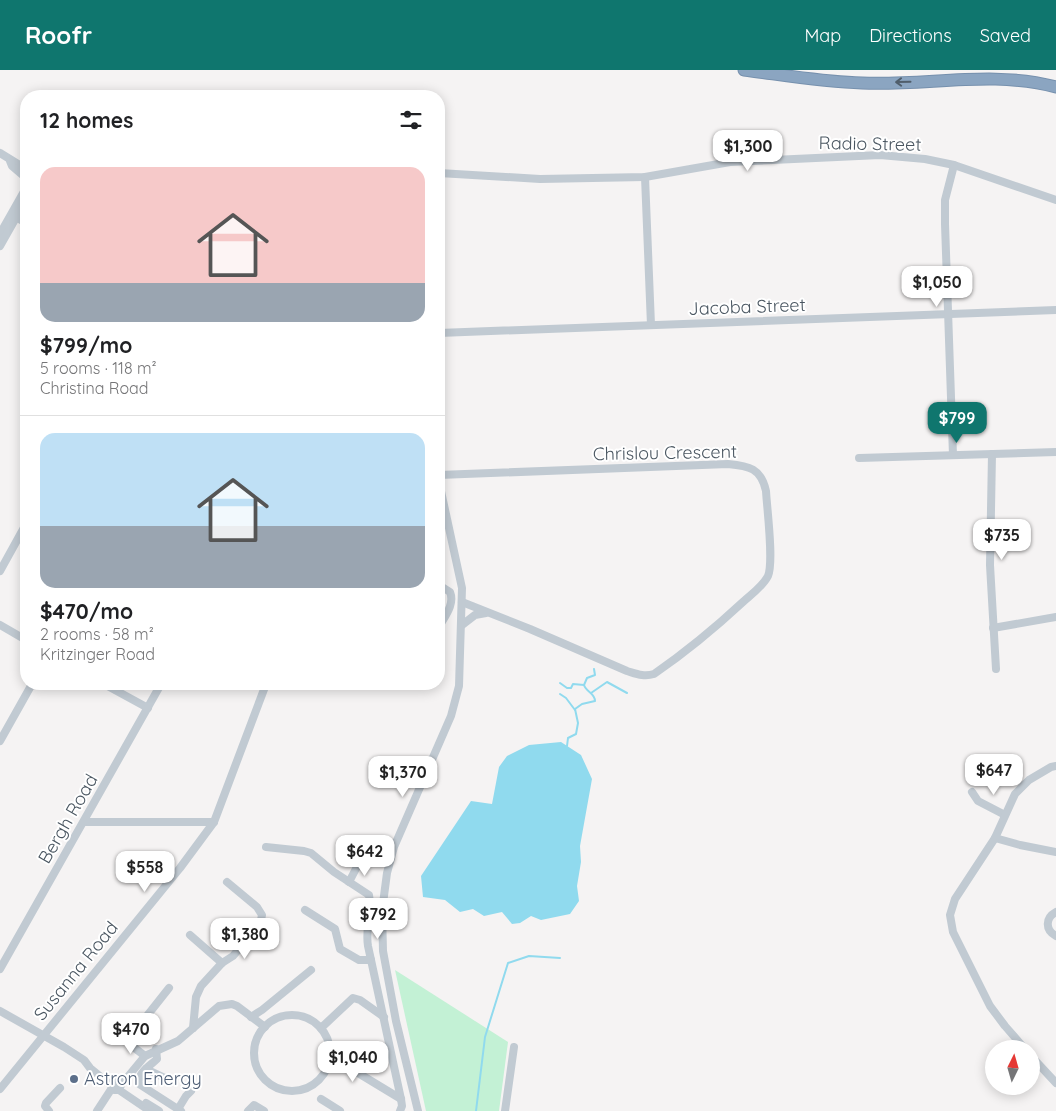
<!DOCTYPE html>
<meta charset="utf-8">
<style>
body{margin:0;font-family:Quicksand,sans-serif;background:#f6f6f6;color:#202124;height:100vh;display:flex;flex-direction:column;font-size:19px;white-space:nowrap}
*{box-sizing:border-box;margin:0}
p{font-size:16px;color:#757577}
.icon{flex:none;width:28px;height:28px;fill:none;stroke:currentColor;stroke-width:2;stroke-linecap:round;stroke-linejoin:round}
.map{position:relative;flex:1;overflow:hidden}
.side{position:absolute;left:20px;top:20px;width:425px;height:600px;display:flex;flex-direction:column;background:#fff;border-radius:20px;box-shadow:0 2px 12px #0003}
.side>*{flex:none}
.needle{width:32px;rotate:5deg}
.buttons{position:absolute;left:985px;top:970px;display:grid;gap:10px}
.buttons a{display:grid;place-items:center;width:55px;height:55px;border-radius:50%;background:#fff;box-shadow:0 2px 12px #0003;font-size:25px}
.price{position:absolute;translate:-50% -42px;padding:0 11px;border-radius:10px;background:#fff;color:#222;font-size:16px;line-height:32px;filter:drop-shadow(0 1px 2px #0008)}
.price::after{content:'';position:absolute;left:50%;top:30px;width:15px;height:11px;margin-left:-8px;background:inherit;clip-path:polygon(0 0,100% 0,50% 100%)}
.price.current{background:#0f766e;color:#fff}
ul{padding:0;list-style:none}
li{display:grid;align-content:center;gap:10px;height:265px;padding:0 20px}
li+li{border-top:1px solid #e0e0e0}
li span{display:grid;place-items:center;height:155px;border-radius:15px;color:#555}
li>.icon{margin-inline-start:auto}
span .icon{width:90px;height:90px;fill:#fffc;stroke-width:1}
li b{font-size:21px}
h2{display:flex;justify-content:space-between;align-items:center;height:60px;padding:0 20px;font-size:21px}
header{display:flex;align-items:center;gap:30px;box-sizing:border-box;height:70px;padding:0 25px;background:#0f766e;color:#fff}
header strong{font-size:24px}
nav{display:flex;gap:28px;margin-inline-start:auto;font-size:18px}
.map>svg:first-child{display:block}
.green{fill:#c3f1d5}
.water{fill:#90daee}
.lines{fill:none;stroke-linecap:round;stroke-linejoin:round}
.stream{stroke:#90daee;stroke-width:2}
.highway-casing{stroke:#7690ad;stroke-width:13}
.minor{stroke:#c1cad2;stroke-width:8}
.highway{stroke:#8ba5c1;stroke-width:11}
.oneway{stroke:#505e6b}
.service-dot{fill:#5c6f8a;stroke:#fff;stroke-width:2}
.labels{text-anchor:middle;stroke-width:4;stroke-linejoin:round;paint-order:stroke}
.street-label{font-size:18px;fill:#4a5661;stroke:#fff}
.service-label{font-size:18px;fill:#4e5e75;stroke:#fff;text-anchor:start}
</style>
<header>
<strong>Roofr</strong>
<nav><a>Map</a><a>Directions</a><a>Saved</a></nav>
</header>
<div class="map">
<svg width="1056" height="1041" viewBox="0 0 1056 1041">
<rect width="100%" height="100%" fill="#f5f3f3"/>
<path class="green" d="M395,900l113,72 -9,69h-73z"/>
<path class="water" d="M561,672l20,13 11,24 -12,67 1,16 -4,24 2,15 -9,13 -29,6 -10,-4 -11,7 -8,1 -10,-12 -18,4 -11,-7 -13,3 -15,-12 -22,-3 -2,-21 50,-75 21,3 7,-37 8,-11 22,-11z"/>
<g class="lines">
<g class="stream">
<path d="M560,613l7,5h4l2,-4 11,1"/>
<path d="M591,623l16,-11 20,11"/>
<path d="M560,624l6,4 9,12"/>
<path d="M567,676l1,-8 8,-4 2,-11 -3,-14 7,-5 13,-3c0,-8 -9,-9 -11,-16l3,-7 8,-3 -1,-6"/>
<path d="M476,1041l9,-74 23,-74 21,-7 31,2"/>
</g>
<defs>
<path id="highway" d="M744,0c39,5 78,12 118,13 65,3 131,-13 194,4"/>
</defs>
<use href="#highway" class="highway-casing"/>
<g class="minor">
<path d="M0,83l26,16"/>
<path d="M10,91l2,5 14,12"/>
<path d="M439,103l101,6 105,-2 85,-15 150,-7 45,4 29,6 102,35"/>
<path d="M645,107l6,148"/>
<path d="M13,145l13,8"/>
<path d="M0,164l26,-46"/>
<path d="M0,176l26,-46"/>
<path d="M439,263l617,-23"/>
<path d="M992,384l-2,111 6,104"/>
<path d="M953,385l-8,-231v-24l9,-35"/>
<path d="M859,388l197,-6"/>
<path d="M439,405l289,-11c21,2 33,4 38,27 1,18 8,71 2,85 -5,10 -16,18 -24,25 -28,26 -58,51 -90,73 -10,3 -17,0 -27,-3l-97,-42 -68,-27"/>
<path d="M0,501l26,-47"/>
<path d="M439,515l11,7c5,12 -5,24 -11,35"/>
<path d="M0,555l26,15"/>
<path d="M462,555l13,-10 11,-2"/>
<path d="M993,558l63,-11"/>
<path d="M104,614l44,24"/>
<path d="M0,671l32,-57"/>
<path d="M972,722l6,9 27,14"/>
<path d="M84,752h130"/>
<path d="M995,768l25,7 36,7"/>
<path d="M266,777l38,4 7,2 23,19 35,23c3,15 -4,34 -1,51l33,153 1,7 -2,5"/>
<path d="M349,812l11,-21"/>
<path d="M305,840l30,19 5,20 19,11h12"/>
<path d="M1056,842c-11,6 -11,18 0,24"/>
<path d="M190,865l32,28"/>
<path d="M0,899l161,-285"/>
<path d="M0,941l64,36 20,13 6,8 22,18"/>
<circle cx="292" cy="983" r="38"/>
<path d="M251,947l11,-7 49,-40"/>
<path d="M193,958l3,-31 5,-11 21,-23 11,-7 25,-30 3,-6 1,-5 -5,-8 -30,-25"/>
<path d="M321,958l32,-30 7,2 24,17"/>
<path d="M156,979l1,10c-7,7 -20,14 -18,25l42,27"/>
<path d="M1025,979l-20,-23 -15,-20 -37,-74 -3,-17 5,-16 40,-61 20,-44 14,-14 22,-13 5,-1"/>
<path d="M145,986l-13,-10 -1,-10 38,-48"/>
<path d="M330,986l71,43"/>
<path d="M1031,986l25,27"/>
<path d="M146,999l19,9"/>
<path d="M121,1015l24,-29 33,-15 41,-35 13,-2 5,2 28,21"/>
<path d="M0,1019l180,-221 34,-46 52,-138"/>
<path d="M119,1020l2,-5 -3,-3h-3l-3,4 2,4h5l31,21"/>
<path d="M321,1029l19,12"/>
<path d="M146,1033l13,8"/>
<path d="M178,1039l8,-13 5,-5"/>
<path d="M49,1041l-4,-5 1,-3 14,-15"/>
<path d="M97,1041l15,-23"/>
<path d="M248,1041l6,-6 10,6"/>
<path d="M418,1041l-22,-90 -13,-70 -1,-40 5,-38 7,-26 57,-131 8,-30 3,-98 -23,-106"/>
<path d="M505,1041l9,-64"/>
</g>
<use href="#highway" class="highway"/>
</g>
<defs><path id="oneway-shaft" d="M-6 0H5M1.5-3L5.5 0L1.5 3" fill="none" stroke-width="1.6" stroke-linecap="round" stroke-linejoin="round" transform="scale(1.25)"/></defs>
<use class="oneway" href="#oneway-shaft" transform="translate(903 12) rotate(179)"/>
<circle class="service-dot" cx="74" cy="1009" r="5"/>
<g class="labels">
<g class="street-label">
<text transform="translate(870 74) rotate(1)" y="6">Radio Street</text>
<text transform="translate(747 237) rotate(-2)" y="6">Jacoba Street</text>
<text transform="translate(665 383) rotate(-1)" y="6">Chrislou Crescent</text>
<text transform="translate(68 749) rotate(-60)" y="6">Bergh Road</text>
<text transform="translate(76 901) rotate(-51)" y="6">Susanna Road</text>
</g>
<g class="service-label">
<text x="84" y="1015">Astron Energy</text>
</g>
</g>
</svg>
<div class="buttons">
<a><svg class="needle" viewBox="-14 -14 28 28"><path d="M0-13l5 13h-10z" fill="#e53935"/><path d="M0 13l5-13h-10z" fill="#757577"/></svg></a>
</div>
<b class="price" style="left:748px;top:102px">$1,300</b>
<b class="price" style="left:937px;top:238px">$1,050</b>
<b class="price current" style="left:957px;top:374px">$799</b>
<b class="price" style="left:1002px;top:491px">$735</b>
<b class="price" style="left:994px;top:726px">$647</b>
<b class="price" style="left:403px;top:728px">$1,370</b>
<b class="price" style="left:365px;top:807px">$642</b>
<b class="price" style="left:145px;top:823px">$558</b>
<b class="price" style="left:378px;top:870px">$792</b>
<b class="price" style="left:245px;top:890px">$1,380</b>
<b class="price" style="left:131px;top:985px">$470</b>
<b class="price" style="left:353px;top:1013px">$1,040</b>
<section class="side">
<h2>12 homes<svg class="icon" aria-label="filters" viewBox="0 0 24 24"><path d="M4 7h16M4 17h16"/><circle cx="9" cy="7" r="2"/><circle cx="15" cy="17" r="2"/></svg></h2>
<ul>
<li><span style="background:linear-gradient(#f6c9c9 75%,#9aa5b1 0)"><svg class="icon" aria-label="home" viewBox="0 0 24 24"><path d="M3 11l9-7 9 7M6 9v11h12V9"/></svg></span><div><b>$799/mo</b><p>5 rooms · 118 m²</p><p>Christina Road</p></div></li>
<li><span style="background:linear-gradient(#bfe0f5 60%,#9aa5b1 0)"><svg class="icon" aria-label="home" viewBox="0 0 24 24"><path d="M3 11l9-7 9 7M6 9v11h12V9"/></svg></span><div><b>$470/mo</b><p>2 rooms · 58 m²</p><p>Kritzinger Road</p></div></li>
</ul>
</section>
</div>
